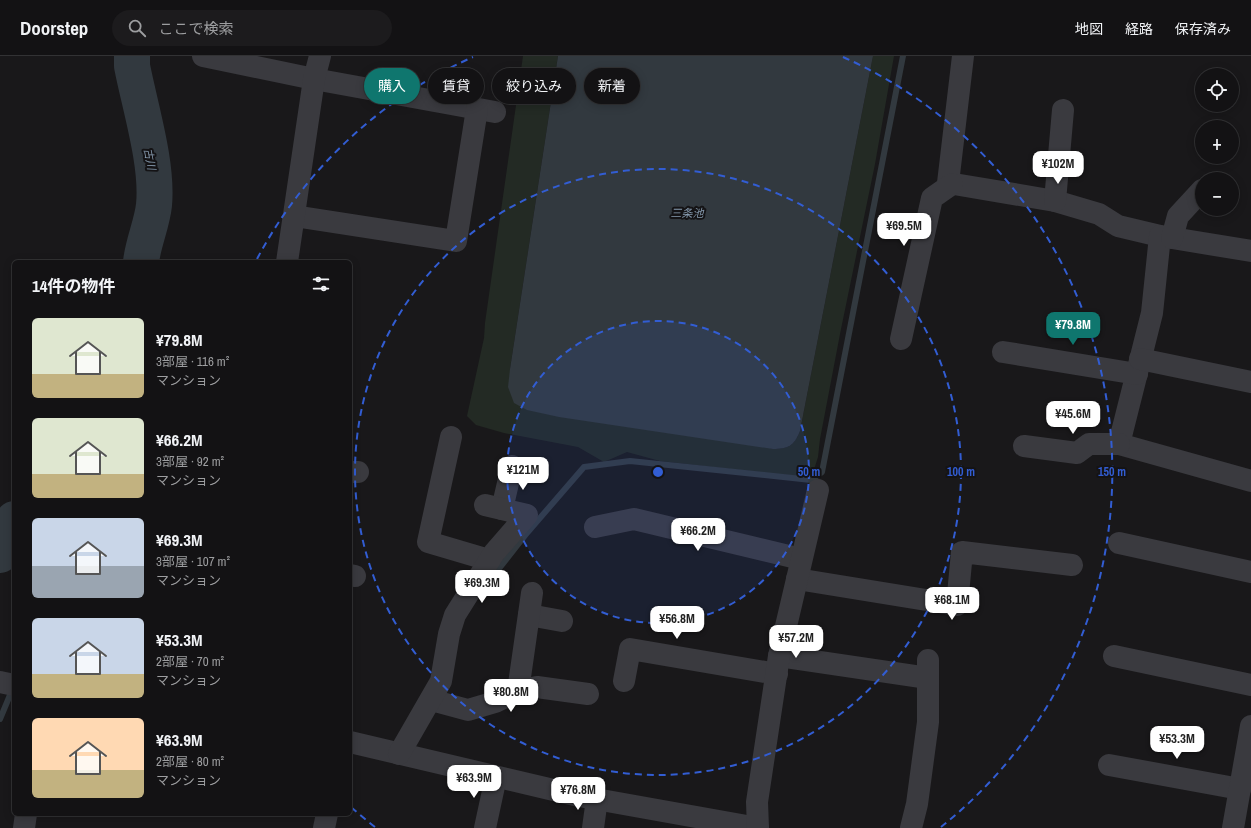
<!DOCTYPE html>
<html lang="ja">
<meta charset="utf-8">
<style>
body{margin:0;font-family:"Archivo Narrow","Noto Sans JP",sans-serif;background:#1c1b1d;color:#f1f3f6;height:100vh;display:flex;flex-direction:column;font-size:15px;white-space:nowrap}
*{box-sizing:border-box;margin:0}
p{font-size:13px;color:#9d9ea0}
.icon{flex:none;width:22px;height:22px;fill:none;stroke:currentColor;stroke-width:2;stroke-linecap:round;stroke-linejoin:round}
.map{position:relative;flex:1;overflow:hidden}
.details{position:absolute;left:12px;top:204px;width:340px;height:556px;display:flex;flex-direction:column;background:#131214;border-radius:6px;box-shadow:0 2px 10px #0003,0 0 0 1px #323234}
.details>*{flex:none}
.guide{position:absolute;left:364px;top:12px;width:380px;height:36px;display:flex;gap:8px}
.controls{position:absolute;left:1195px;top:12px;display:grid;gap:8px}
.controls a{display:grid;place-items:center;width:44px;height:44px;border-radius:50%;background:#131214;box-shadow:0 2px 10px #0003,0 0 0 1px #323234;font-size:20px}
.price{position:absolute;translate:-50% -34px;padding:0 9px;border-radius:8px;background:#fff;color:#222;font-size:13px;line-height:26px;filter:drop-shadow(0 1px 2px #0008)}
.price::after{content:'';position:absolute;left:50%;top:24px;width:12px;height:9px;margin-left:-6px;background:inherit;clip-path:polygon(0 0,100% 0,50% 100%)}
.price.selected{background:#0f766e;color:#fff}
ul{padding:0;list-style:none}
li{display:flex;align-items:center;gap:12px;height:100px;padding:0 20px}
li span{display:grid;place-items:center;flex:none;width:112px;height:80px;border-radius:6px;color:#555}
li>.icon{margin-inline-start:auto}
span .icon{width:48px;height:48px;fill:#fffc;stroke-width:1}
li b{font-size:17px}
h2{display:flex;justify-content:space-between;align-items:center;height:48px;padding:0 20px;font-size:17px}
.chip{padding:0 14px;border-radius:18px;background:#131214;box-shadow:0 2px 10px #0003,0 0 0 1px #323234;font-size:14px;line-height:36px}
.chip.selected{background:#0f766e;color:#fff}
header{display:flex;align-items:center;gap:24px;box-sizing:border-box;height:56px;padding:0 20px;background:#131214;border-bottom:1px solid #323234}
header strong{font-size:19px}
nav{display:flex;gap:22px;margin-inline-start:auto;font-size:14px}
.search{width:280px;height:36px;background:#1c1b1d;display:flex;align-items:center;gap:10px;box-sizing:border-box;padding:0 14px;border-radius:22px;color:#9d9ea0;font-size:15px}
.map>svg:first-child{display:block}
.green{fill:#232a24}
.water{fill:#32393f}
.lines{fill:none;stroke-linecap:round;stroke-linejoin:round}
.stream{stroke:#32393f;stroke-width:6}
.river{stroke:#32393f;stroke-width:36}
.minor{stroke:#3a3a3f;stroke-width:22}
.ring{fill:none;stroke:#325dd3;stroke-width:2;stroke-dasharray:7 5}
.labels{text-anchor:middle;stroke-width:4;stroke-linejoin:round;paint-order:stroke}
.water-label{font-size:11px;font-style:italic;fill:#879baf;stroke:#141315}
.centre{fill:#325dd3;stroke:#141315;stroke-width:2}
.ring-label{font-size:12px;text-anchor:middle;font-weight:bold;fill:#325dd3;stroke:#141315;stroke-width:4;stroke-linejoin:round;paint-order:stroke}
</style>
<header>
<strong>Doorstep</strong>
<div class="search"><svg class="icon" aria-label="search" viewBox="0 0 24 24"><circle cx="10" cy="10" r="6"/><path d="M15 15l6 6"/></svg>ここで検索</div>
<nav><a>地図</a><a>経路</a><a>保存済み</a></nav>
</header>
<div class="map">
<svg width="1251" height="772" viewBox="0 0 1251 772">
<rect width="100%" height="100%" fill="#19181a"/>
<path class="green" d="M523,0h35l-48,313 263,80c15,0 21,-3 27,-18l73,-375h21l-19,108 -35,170 -20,105 -2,18 -6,19 -9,1 -143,-16 -33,-9 -23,10 -26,-15 -74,-14 -28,-8 -9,-9 17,-78 1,-15z"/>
<path class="water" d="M558,0h315l-73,375c-6,15 -12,18 -27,18l-214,-32 -32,-7 -13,-7 -6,-16 2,-18z"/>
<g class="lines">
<g class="stream">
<path d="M486,529l41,-52 57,-66 46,-6 181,19 11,-8 81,-416"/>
<path d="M0,663l10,-24 4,2"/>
</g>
<g class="river">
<path d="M132,0v10c8,41 26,98 22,139 -2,19 -11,38 -13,57"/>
<path d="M0,499l14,-36"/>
</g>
<g class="minor">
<path d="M203,0l111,23 181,33"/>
<path d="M963,0l-15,127 107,18 44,13 19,12 42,10 91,15"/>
<path d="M1055,145l8,-91"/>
<path d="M294,160l162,25 21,-132"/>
<path d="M1160,180l-8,77 -33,131 132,37"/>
<path d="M1172,182l6,-22 24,-26"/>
<path d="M287,206l27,-183 6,-23"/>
<path d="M901,283l31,-141 20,-14"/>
<path d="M1003,296l134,22"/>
<path d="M1140,303l111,23"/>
<path d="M451,381l-23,105 61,18"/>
<path d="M1024,390l53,7 12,-9h30"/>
<path d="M350,416h8"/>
<path d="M502,453l10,-43"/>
<path d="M595,471l39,-8 167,40"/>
<path d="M1119,487l132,29"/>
<path d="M350,519l5,1"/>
<path d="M797,523l160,26 5,-53 110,13"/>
<path d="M529,559l33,6"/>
<path d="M779,600l149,22"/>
<path d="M1114,600l137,29"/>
<path d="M624,625l6,-32 147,25"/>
<path d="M0,626l14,3"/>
<path d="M518,635l14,-98"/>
<path d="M431,644l37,10 27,-8 23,-11 19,-4 51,7"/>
<path d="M350,686l229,54 179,32"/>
<path d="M399,698l42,-73 8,-47 6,-19 39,-62 33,-38 -42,-10"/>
<path d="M1109,709l131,24"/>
<path d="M24,772l2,-14"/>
<path d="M324,772l3,-14"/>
<path d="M485,772l11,-51"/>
<path d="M593,772l4,-29"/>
<path d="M758,772l-1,-26 22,-146 39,-166"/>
<path d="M911,772l6,-24 11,-82v-62"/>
<path d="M1233,772l18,-102"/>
</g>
</g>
<circle cx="658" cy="416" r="151" fill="#325dd3" fill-opacity=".12"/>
<g class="ring">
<circle cx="658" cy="416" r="151"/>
<circle cx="658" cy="416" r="303"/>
<path d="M375 771A454 454 0 0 1 351 751M257 203A454 454 0 0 1 473 1M843 1A454 454 0 0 1 941 771"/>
</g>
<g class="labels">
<g class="water-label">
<text transform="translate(150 103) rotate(79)" y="4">古川</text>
<text x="687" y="161">三条池</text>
</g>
</g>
<circle cx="658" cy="416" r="6" class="centre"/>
<g class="ring-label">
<text x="809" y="420">50 m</text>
<text x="961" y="420">100 m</text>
<text x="1112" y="420">150 m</text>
</g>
</svg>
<div class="controls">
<a><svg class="icon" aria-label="locate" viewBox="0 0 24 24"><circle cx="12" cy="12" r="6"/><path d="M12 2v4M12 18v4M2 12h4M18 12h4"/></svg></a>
<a>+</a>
<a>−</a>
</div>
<b class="price" style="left:1058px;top:129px">¥102M</b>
<b class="price" style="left:904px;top:191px">¥69.5M</b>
<b class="price selected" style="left:1073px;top:290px">¥79.8M</b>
<b class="price" style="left:1073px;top:379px">¥45.6M</b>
<b class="price" style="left:523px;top:435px">¥121M</b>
<b class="price" style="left:698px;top:496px">¥66.2M</b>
<b class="price" style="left:482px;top:548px">¥69.3M</b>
<b class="price" style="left:952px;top:565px">¥68.1M</b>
<b class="price" style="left:677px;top:584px">¥56.8M</b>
<b class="price" style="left:796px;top:603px">¥57.2M</b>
<b class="price" style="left:511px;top:657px">¥80.8M</b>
<b class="price" style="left:1177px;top:704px">¥53.3M</b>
<b class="price" style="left:474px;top:743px">¥63.9M</b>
<b class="price" style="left:578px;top:755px">¥76.8M</b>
<div class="guide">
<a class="chip selected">購入</a>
<a class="chip">賃貸</a>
<a class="chip">絞り込み</a>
<a class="chip">新着</a>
</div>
<section class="details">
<h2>14件の物件<svg class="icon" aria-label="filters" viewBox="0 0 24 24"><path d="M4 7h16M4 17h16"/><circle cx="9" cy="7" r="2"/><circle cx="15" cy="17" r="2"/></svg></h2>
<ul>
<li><span style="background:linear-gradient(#dfe7d0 70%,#c2b280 0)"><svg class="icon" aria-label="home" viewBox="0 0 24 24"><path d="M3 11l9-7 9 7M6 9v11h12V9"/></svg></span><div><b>¥79.8M</b><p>3部屋 · 116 m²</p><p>マンション</p></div></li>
<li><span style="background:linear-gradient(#dfe7d0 70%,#c2b280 0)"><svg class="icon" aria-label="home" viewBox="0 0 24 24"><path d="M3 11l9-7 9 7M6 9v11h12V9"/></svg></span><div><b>¥66.2M</b><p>3部屋 · 92 m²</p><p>マンション</p></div></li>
<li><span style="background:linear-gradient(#c9d6e8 60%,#9aa5b1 0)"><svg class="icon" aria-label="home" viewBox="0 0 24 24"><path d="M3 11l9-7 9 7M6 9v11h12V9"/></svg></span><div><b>¥69.3M</b><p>3部屋 · 107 m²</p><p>マンション</p></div></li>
<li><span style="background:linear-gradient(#c9d6e8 70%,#c2b280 0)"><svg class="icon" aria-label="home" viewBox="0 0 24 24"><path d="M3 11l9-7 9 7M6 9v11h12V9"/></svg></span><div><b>¥53.3M</b><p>2部屋 · 70 m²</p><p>マンション</p></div></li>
<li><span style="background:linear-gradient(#ffd9b3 65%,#c2b280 0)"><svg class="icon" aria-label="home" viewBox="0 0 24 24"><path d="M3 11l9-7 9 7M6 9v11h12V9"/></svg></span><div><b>¥63.9M</b><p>2部屋 · 80 m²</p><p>マンション</p></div></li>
</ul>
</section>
</div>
